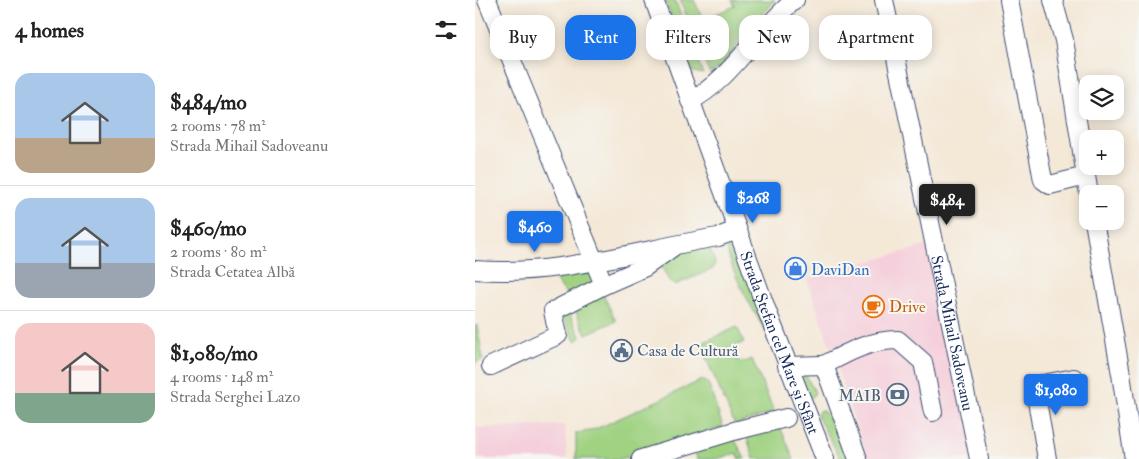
<!DOCTYPE html>
<meta charset="utf-8">
<style>
body{margin:0;font-family:"IM FELL Double Pica",serif;background:#f6f6f6;color:#222;height:100vh;display:flex;flex-direction:column;font-size:19px;white-space:nowrap}
*{box-sizing:border-box;margin:0}
p{font-size:16px;color:#767676}
.icon{flex:none;width:28px;height:28px;fill:none;stroke:currentColor;stroke-width:2;stroke-linecap:round;stroke-linejoin:round}
.map{position:relative;flex:1;overflow:hidden}
.side{display:flex;flex-direction:column;background:#fff;width:475px}
.side>*{flex:none}
.banner{position:absolute;left:15px;top:15px;width:475px;height:45px;display:flex;gap:10px}
.fabs{position:absolute;left:604px;top:75px;display:grid;gap:10px}
.fabs a{display:grid;place-items:center;width:45px;height:45px;border-radius:10px;background:#fff;box-shadow:0 2px 12px #0003;font-size:25px}
.price{position:absolute;translate:-50% -42px;padding:0 11px;border-radius:5px;background:#1a73e8;color:#fff;font-size:16px;line-height:32px;filter:drop-shadow(0 1px 2px #0008)}
.price::after{content:'';position:absolute;left:50%;top:30px;width:15px;height:11px;margin-left:-8px;background:inherit;clip-path:polygon(0 0,100% 0,50% 100%)}
.price.current{background:#222;color:#fff}
ul{padding:0;list-style:none}
li{display:flex;align-items:center;gap:15px;height:125px;padding:0 15px}
li+li{border-top:1px solid #e0e0e0}
li span{display:grid;place-items:center;flex:none;width:140px;height:100px;border-radius:15px;color:#555}
li>.icon{margin-inline-start:auto}
span .icon{width:60px;height:60px;fill:#fffc;stroke-width:1}
li b{font-size:21px}
h2{display:flex;justify-content:space-between;align-items:center;height:60px;padding:0 15px;font-size:21px}
.chip{padding:0 18px;border-radius:15px;background:#fff;box-shadow:0 2px 12px #0003;font-size:18px;line-height:45px}
.chip.current{background:#1a73e8;color:#fff}
main{display:flex;flex:1;min-height:0}
.map>svg:first-child{display:block}
.built{fill:#f5cfdb}
.green{fill:#a0d282;stroke:#5e8070}
.lines{fill:none;stroke-linecap:round;stroke-linejoin:round}
.minor-casing{stroke:#3c4b70;stroke-width:20}
.minor{stroke:#fff;stroke-width:18}
.labels{text-anchor:middle;stroke-width:4;stroke-linejoin:round;paint-order:stroke}
.shop-label{font-size:16px;fill:#366cbe;stroke:#f6f6f2;text-anchor:start}
.food-label{font-size:16px;fill:#c56008;stroke:#f6f6f2;text-anchor:start}
.street-label{font-size:16px;fill:#1b2f5e;stroke:#f6f6f2}
.service-label{font-size:16px;fill:#4e5e75;stroke:#f6f6f2;text-anchor:start}
</style>
<main>
<section class="side">
<h2>4 homes<svg class="icon" aria-label="filters" viewBox="0 0 24 24"><path d="M4 7h16M4 17h16"/><circle cx="9" cy="7" r="2"/><circle cx="15" cy="17" r="2"/></svg></h2>
<ul>
<li><span style="background:linear-gradient(#a9c7e8 65%,#b9a48a 0)"><svg class="icon" aria-label="home" viewBox="0 0 24 24"><path d="M3 11l9-7 9 7M6 9v11h12V9"/></svg></span><div><b>$484/mo</b><p>2 rooms · 78 m²</p><p>Strada Mihail Sadoveanu</p></div></li>
<li><span style="background:linear-gradient(#a9c7e8 65%,#9aa5b1 0)"><svg class="icon" aria-label="home" viewBox="0 0 24 24"><path d="M3 11l9-7 9 7M6 9v11h12V9"/></svg></span><div><b>$460/mo</b><p>2 rooms · 80 m²</p><p>Strada Cetatea Albă</p></div></li>
<li><span style="background:linear-gradient(#f6c9c9 70%,#7fa58c 0)"><svg class="icon" aria-label="home" viewBox="0 0 24 24"><path d="M3 11l9-7 9 7M6 9v11h12V9"/></svg></span><div><b>$1,080/mo</b><p>4 rooms · 148 m²</p><p>Strada Serghei Lazo</p></div></li>
</ul>
</section>
<div class="map">
<svg width="664" height="459" viewBox="0 0 664 459">
<rect width="100%" height="100%" fill="#f6f6f2"/>
<filter id="ink" filterUnits="userSpaceOnUse"><feTurbulence type="fractalNoise" baseFrequency=".02" numOctaves="2"/><feDisplacementMap in="SourceGraphic" scale="10" xChannelSelector="R" yChannelSelector="G"/><feConvolveMatrix kernelMatrix="1 2 1 2 8 2 1 2 1" color-interpolation-filters="sRGB"/></filter>
<filter id="wash" filterUnits="userSpaceOnUse"><feTurbulence type="fractalNoise" baseFrequency=".0096" numOctaves="4" result="noise"/><feDisplacementMap in="SourceGraphic" scale="20" xChannelSelector="R" yChannelSelector="G"/><feGaussianBlur stdDeviation="1.12" result="paint"/><feColorMatrix in="noise" values="0 0 0 0 0 0 0 0 0 0 0 0 0 0 0 0 0 1.4 0 .05"/><feComposite in="paint" operator="in"/></filter>
<g filter="url(#wash)">
<rect width="100%" height="100%" fill="#f4e8d7"/>
<g class="built">
<path d="M453,245l47,214h-107l-61,-180z"/>
<path d="M90,425l2,34h-88l-3,-31z"/>
</g>
<g class="green">
<path d="M190,0h10l28,74 -13,-3z"/>
<path d="M205,0h14l9,19 32,-13 -3,-6h43l-56,68 -10,5z"/>
<path d="M234,246l6,17 -2,6 -38,16 -6,-4 -8,-16 19,-15z"/>
<path d="M253,246l7,4 37,70 41,68 2,5 -5,6c-16,-17 -89,-135 -82,-153z"/>
<path d="M112,267l10,13 -29,17 -14,-20 3,-4z"/>
<path d="M127,292l14,29 -30,13 -13,-28z"/>
<path d="M92,309l14,29 -6,3 -15,-29z"/>
<path d="M2,325l6,34 -8,4v-37z"/>
<path d="M262,327l7,15 -8,4 -4,7 6,8 7,1 7,-3 22,53 -39,13 -35,-81z"/>
<path d="M227,380l6,3 15,44 -102,32h-45v-26l14,-2 15,-6z"/>
<path d="M347,410l12,12 20,37h-13l-24,-43 2,-5z"/>
<path d="M303,422l16,37h-40l-8,-24z"/>
<path d="M259,438l11,21h-5l-3,-6 -21,6h-19l-3,-12z"/>
</g>
</g>
<g filter="url(#ink)">
<g class="lines">
<defs>
<g id="minor">
<path d="M12,0l117,285 -51,26 5,24 -67,31"/>
<path id="s1" d="M179,0l113,311 58,148"/>
<path id="s2" d="M409,0l95,459"/>
<path d="M534,0l34,180 7,5 36,-9 3,18"/>
<path d="M578,0l11,40 22,136"/>
<path d="M215,101c40,-20 68,-72 105,-101"/>
<path d="M619,221l27,153 13,85"/>
<path d="M0,270c81,7 163,-20 243,-33l19,-7"/>
<path d="M129,285l41,-18 28,-20"/>
<path d="M349,365c24,-13 46,-25 74,-25l25,22 10,50"/>
<path d="M312,366l37,-1 34,94"/>
<path d="M166,459l93,-28 52,-13"/>
<path d="M572,459l-12,-70 3,-4 36,-7"/>
</g>
</defs>
<use href="#minor" class="minor-casing"/>
<use href="#minor" class="minor"/>
</g>
</g>
<defs>
<symbol id="shop-ring" viewBox="-11 -11 22 22"><circle r="9.5" fill="#f6f6f2" stroke="#3f7fe0" stroke-width="1.5"/><path d="M-5-2.5h2.3a2.7 3.5 0 0 1 5.4 0H5L5.5 6h-11ZM-1.5-2.5h3a1.5 2.3 0 0 0-3 0Z" fill="#3f7fe0"/></symbol>
<symbol id="cafe-ring" viewBox="-11 -11 22 22"><circle r="9.5" fill="#f6f6f2" stroke="#e8710a" stroke-width="1.5"/><path d="M-5.5-4.5H6V0H3Q3 3.5 0 3.5H-2.5Q-5.5 3.5-5.5 0ZM3-3.2v2h1.7v-2ZM-6 4.5H4V6H-6Z" fill="#e8710a"/></symbol>
<symbol id="civic-ring" viewBox="-11 -11 22 22"><circle r="9.5" fill="#f6f6f2" stroke="#5c6f8a" stroke-width="1.5"/><path d="M-.6-6.5H3V-4.5H.6V-3L4-1V1h2V6H-6V1h2V-1L-.6-3ZM-1.2 2.5V6h2.4V2.5Z" fill="#5c6f8a"/></symbol>
<symbol id="bank-ring" viewBox="-11 -11 22 22"><circle r="9.5" fill="#f6f6f2" stroke="#5c6f8a" stroke-width="1.5"/><path d="M-6-4H6V4H-6ZM0-2.3a2.3 2.3 0 1 0 0 4.6a2.3 2.3 0 1 0 0-4.6Z" fill="#5c6f8a"/></symbol>
</defs>
<g fill-rule="evenodd">
<use href="#shop-ring" x="308" y="256" width="25" height="25"/>
<use href="#cafe-ring" x="386" y="294" width="25" height="25"/>
<use href="#civic-ring" x="134" y="338" width="25" height="25"/>
<use href="#bank-ring" x="410" y="382" width="25" height="25"/>
</g>
<g class="labels">
<g class="shop-label">
<text x="336" y="275">DaviDan</text>
</g>
<g class="food-label">
<text x="414" y="312">Drive</text>
</g>
<g class="street-label">
<text dy="6" stroke="none"><textPath href="#s2" startOffset="340">Strada Mihail Sadoveanu</textPath></text>
<text dy="6" stroke="none"><textPath href="#s1" startOffset="365">Strada Ștefan cel Mare și Sfânt</textPath></text>
</g>
<g class="service-label">
<text x="162" y="356">Casa de Cultură</text>
<text x="406" y="401" text-anchor="end">MAIB</text>
</g>
</g>
</svg>
<div class="fabs">
<a><svg class="icon" aria-label="layers" viewBox="0 0 24 24"><path d="M12 4l9 5-9 5-9-5zM3 14l9 5 9-5"/></svg></a>
<a>+</a>
<a>−</a>
</div>
<b class="price" style="left:278px;top:224px">$268</b>
<b class="price current" style="left:472px;top:226px">$484</b>
<b class="price" style="left:60px;top:253px">$460</b>
<b class="price" style="left:581px;top:416px">$1,080</b>
<div class="banner">
<a class="chip">Buy</a>
<a class="chip current">Rent</a>
<a class="chip">Filters</a>
<a class="chip">New</a>
<a class="chip">Apartment</a>
</div>
</div>
</main>
